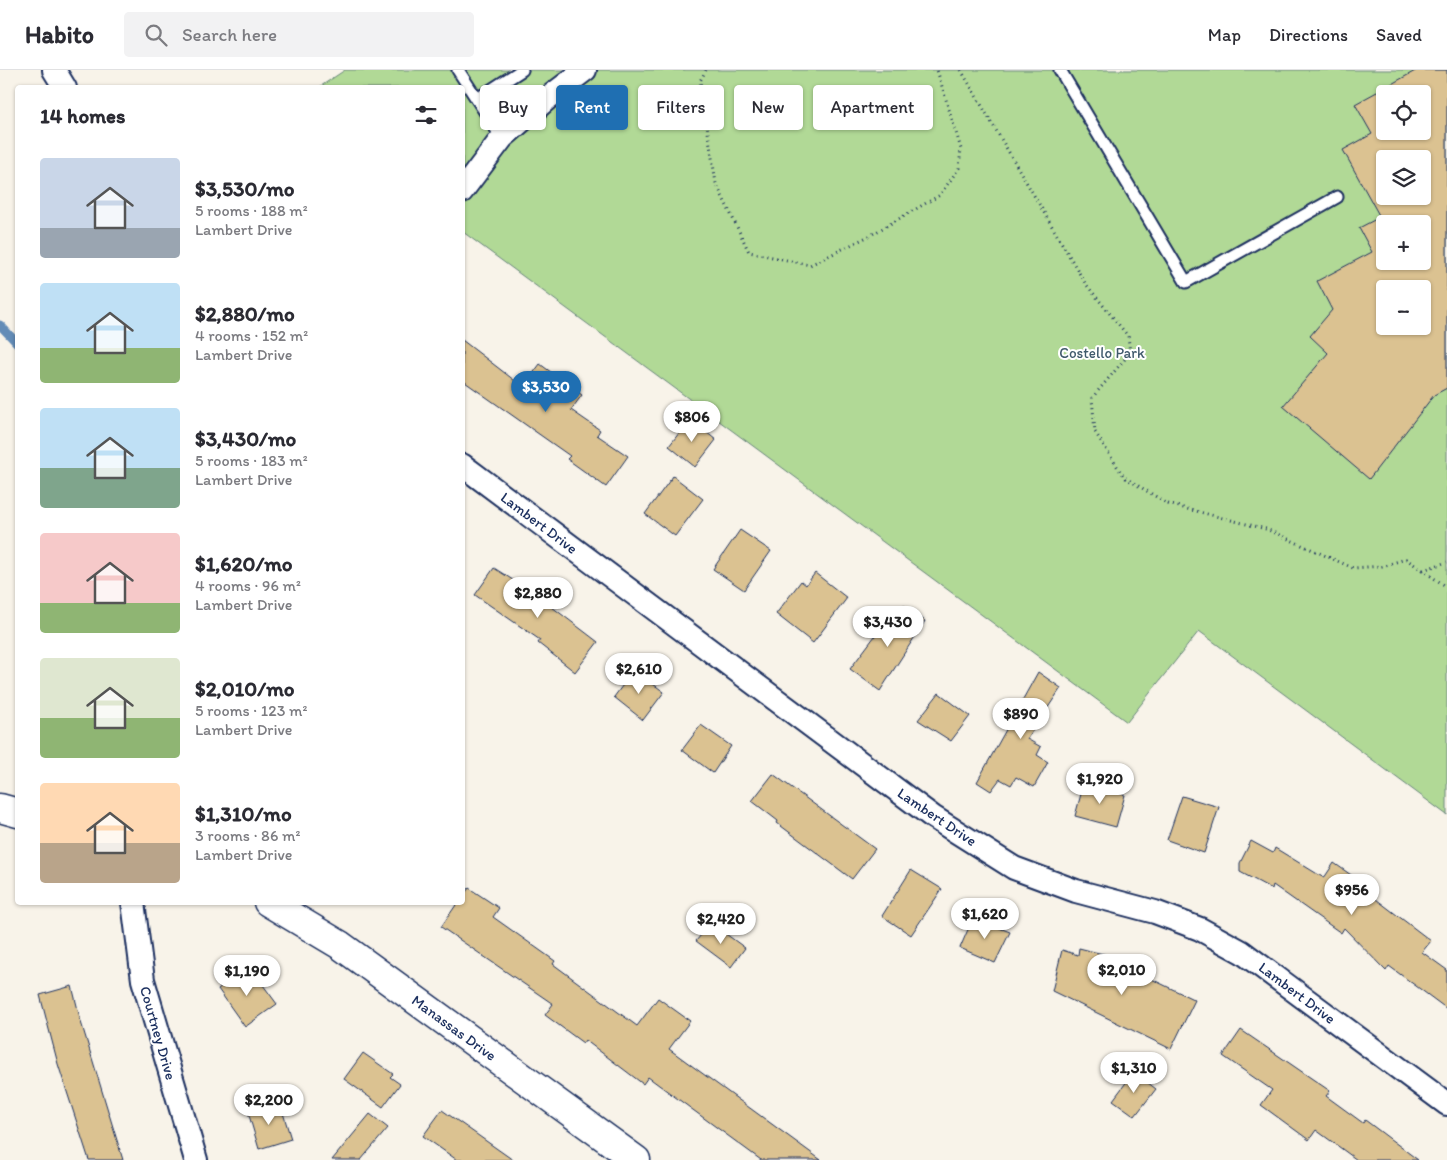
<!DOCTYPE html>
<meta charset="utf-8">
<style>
body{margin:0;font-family:Itim,sans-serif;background:#f2f2f3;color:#2b2b33;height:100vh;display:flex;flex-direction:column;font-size:19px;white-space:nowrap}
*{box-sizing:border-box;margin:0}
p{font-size:16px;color:#7c7c81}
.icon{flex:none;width:28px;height:28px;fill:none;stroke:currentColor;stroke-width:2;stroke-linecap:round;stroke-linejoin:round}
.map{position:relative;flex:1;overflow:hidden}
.drawer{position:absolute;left:15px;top:15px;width:450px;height:820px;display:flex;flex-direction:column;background:#fff;border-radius:5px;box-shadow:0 1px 4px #0004}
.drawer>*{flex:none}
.top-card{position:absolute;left:480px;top:15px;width:475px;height:45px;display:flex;gap:10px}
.controls{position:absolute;left:1376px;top:15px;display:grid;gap:10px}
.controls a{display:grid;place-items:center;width:55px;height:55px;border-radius:5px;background:#fff;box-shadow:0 1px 4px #0004;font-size:25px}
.price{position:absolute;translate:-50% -42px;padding:0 11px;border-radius:18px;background:#fff;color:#222;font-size:16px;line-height:32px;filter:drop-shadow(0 1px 2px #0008)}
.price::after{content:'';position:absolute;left:50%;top:30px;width:15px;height:11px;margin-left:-8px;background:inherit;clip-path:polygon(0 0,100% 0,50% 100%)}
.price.current{background:#1f6fb2;color:#fff}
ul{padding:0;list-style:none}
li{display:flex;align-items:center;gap:15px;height:125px;padding:0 25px}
li span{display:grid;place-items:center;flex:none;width:140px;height:100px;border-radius:5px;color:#555}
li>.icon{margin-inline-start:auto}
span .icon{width:60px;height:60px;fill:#fffc;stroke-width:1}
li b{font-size:21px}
h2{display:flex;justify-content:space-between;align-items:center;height:60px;padding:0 25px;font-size:21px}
.chip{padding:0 18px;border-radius:5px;background:#fff;box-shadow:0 1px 4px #0004;font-size:18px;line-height:45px}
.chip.current{background:#1f6fb2;color:#fff}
header{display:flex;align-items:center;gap:30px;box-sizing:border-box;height:70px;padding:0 25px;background:#fff;border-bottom:1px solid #e1e1e2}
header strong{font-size:24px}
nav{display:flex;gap:28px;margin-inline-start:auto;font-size:18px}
.search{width:350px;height:45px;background:#f2f2f3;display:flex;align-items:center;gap:12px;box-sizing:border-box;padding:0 18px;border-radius:5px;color:#7c7c81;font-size:19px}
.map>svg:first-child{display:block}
.green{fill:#b1d996;stroke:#66847a;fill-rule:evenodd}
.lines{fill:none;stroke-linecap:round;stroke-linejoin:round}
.stream{stroke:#648cb7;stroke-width:9}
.building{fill:#dbc291;stroke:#1b2f5e;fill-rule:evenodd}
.service-casing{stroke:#1b2f5e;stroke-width:15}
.minor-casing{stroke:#1b2f5e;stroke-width:26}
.secondary-casing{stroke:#1b2f5e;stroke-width:31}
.path{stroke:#1b2f5e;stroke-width:3;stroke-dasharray:1 4;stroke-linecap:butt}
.service{stroke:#fff;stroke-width:11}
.minor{stroke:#fff;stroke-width:22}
.secondary{stroke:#fff;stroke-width:28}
.labels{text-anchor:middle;stroke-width:4;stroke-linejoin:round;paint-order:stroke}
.park-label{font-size:15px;fill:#405a6c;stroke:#fff}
.street-label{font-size:15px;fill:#1b2f5e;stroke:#fff}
</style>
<header>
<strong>Habito</strong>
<div class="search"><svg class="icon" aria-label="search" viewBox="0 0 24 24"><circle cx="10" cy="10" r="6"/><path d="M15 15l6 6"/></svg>Search here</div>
<nav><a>Map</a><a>Directions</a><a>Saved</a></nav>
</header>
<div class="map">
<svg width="1447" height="1090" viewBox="0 0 1447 1090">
<rect width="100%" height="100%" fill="#f8f3e9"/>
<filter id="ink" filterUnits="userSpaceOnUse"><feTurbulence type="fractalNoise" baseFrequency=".02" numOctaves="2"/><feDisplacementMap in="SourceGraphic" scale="10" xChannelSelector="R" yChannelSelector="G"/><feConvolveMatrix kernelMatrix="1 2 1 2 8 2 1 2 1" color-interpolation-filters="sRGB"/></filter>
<g filter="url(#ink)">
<path class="green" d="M345,0h1102v745l-248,-184 -72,91 -664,-490 -1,-144h-144zM1385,24h37v37h-37zM1385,89h37v37h-37zM1385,154h37v37h-37zM1385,219h37v37h-37z"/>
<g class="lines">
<path class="stream" d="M0,255l18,19"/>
</g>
<g class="building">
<path d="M1417,0h30v318l-13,7 -65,84 -86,-73 45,-53 -18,-17 22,-26 -15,-29 55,-29 -13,-24 21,-11 -37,-67 29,-16 -17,-30zM1385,24h37v37h-37zM1385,89h37v37h-37zM1385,154h37v37h-37zM1385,219h37v37h-37z"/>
<path d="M462,270l61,47 17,-23 42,31 -11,15 29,20 -3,5 31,21 -22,31 -39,-28 3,-3 -108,-76z"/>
<path d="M690,349l26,21 -21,27 -26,-21z"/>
<path d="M673,406l30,23 -28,37 -30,-22z"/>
<path d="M740,460l31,21 -27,39 -31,-21z"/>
<path d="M494,498l41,26 63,48 -23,30 -37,-29 2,-3 -65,-45z"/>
<path d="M815,503l32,25 -34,45 -37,-29 25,-33 5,4z"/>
<path d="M903,535l22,16 -45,70 -30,-22 40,-53 3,2z"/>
<path d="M634,600l30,22 -21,28 -29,-23z"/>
<path d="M1038,602l23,16 -34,51 14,8 -4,8 11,7 -14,25 -18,-10 -5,8 -11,-6 -9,12 -14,-9z"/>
<path d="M939,623l31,23 -19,25 -33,-21z"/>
<path d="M701,655l30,21 -18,27 -31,-23z"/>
<path d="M773,704l102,75 -23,30 -75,-56 1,-2 -26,-20z"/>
<path d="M1084,713l41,12 -9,32 -41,-11z"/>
<path d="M1182,726l37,11 -15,46 -37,-13z"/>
<path d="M1251,771l22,12 2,-5 49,30 10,-15 37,26 -3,4 63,48 -9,11 25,18v39l-58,-43 -3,5 -42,-43 -3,5 -68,-48 -1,4 -32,-17v-9z"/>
<path d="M911,800l31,19 -31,46 -29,-19z"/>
<path d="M469,818l30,20 -6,9 62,44 -2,3 84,62 21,-28 32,23 -21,28 152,111h-60l-113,-83 -5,7 -58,-44 -2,3 -38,-28 8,-11 -112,-77 17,-25h4v-5z"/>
<path d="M973,848l37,14 -15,31 -35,-15z"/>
<path d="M711,853l34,25 -14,19 -35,-26z"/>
<path d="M1079,878l32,8 -2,9 30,8 56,27 -24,49 -119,-58 10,-41 16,5z"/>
<path d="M249,896l28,38 -32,23 -27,-38z"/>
<path d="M72,916l9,36 42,138h-34l-31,-96 -18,-69z"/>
<path d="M1241,960l89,61 -4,5 37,27 2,-3 53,40h-61l-41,-30 -7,10 -48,-35 11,-15 -49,-34z"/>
<path d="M363,983l30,21 -3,3 10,7 -17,23 -39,-28z"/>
<path d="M1134,1002l22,17 -21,27 -22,-16z"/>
<path d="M280,1033l11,36 -32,10 -11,-37z"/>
<path d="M442,1040l71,50h-56l-34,-24z"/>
<path d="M370,1044l18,14 -27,32h-29z"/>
</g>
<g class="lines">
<defs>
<g id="service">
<path d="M458,0l44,68"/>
<path d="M1060,0l126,212 151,-85"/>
<path d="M477,29l45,-29"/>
</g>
<g id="minor">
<path d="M54,0l11,18"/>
<path d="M462,121l40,-53 46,-40 37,-28"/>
<path d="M462,395l471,352 81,51 62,23 79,21 45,17 42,23 205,152"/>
<path d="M133,832l10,78 53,180"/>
</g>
<g id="secondary">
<path d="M0,738l18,5"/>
<path d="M268,832l72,43 296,215"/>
</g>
</defs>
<use href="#service" class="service-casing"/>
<use href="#minor" class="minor-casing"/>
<use href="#secondary" class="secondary-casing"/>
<g class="path">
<path d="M706,0l-6,11 16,102 33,69 61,13 59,-29 71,-41 19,-27 2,-19 -24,-79"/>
<path d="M961,0l124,213 43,53 2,17 -38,45 3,34 29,45 44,27 98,25 87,39 29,-2 24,-7 41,28"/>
<path d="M1423,500l24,-8"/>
</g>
<use href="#service" class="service"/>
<use href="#minor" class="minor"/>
<use href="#secondary" class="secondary"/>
</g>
</g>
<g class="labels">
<g class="park-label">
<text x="1102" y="288">Costello Park</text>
</g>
<g class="street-label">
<text transform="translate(539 453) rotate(37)" y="5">Lambert Drive</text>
<text transform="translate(937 747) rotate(34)" y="5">Lambert Drive</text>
<text transform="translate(1297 923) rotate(37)" y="5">Lambert Drive</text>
<text transform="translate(454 958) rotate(36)" y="5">Manassas Drive</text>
<text transform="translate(158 963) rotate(74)" y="5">Courtney Drive</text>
</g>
</g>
</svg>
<div class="controls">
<a><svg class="icon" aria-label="locate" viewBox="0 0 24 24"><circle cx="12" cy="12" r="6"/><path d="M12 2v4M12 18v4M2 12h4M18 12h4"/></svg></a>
<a><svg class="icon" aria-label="layers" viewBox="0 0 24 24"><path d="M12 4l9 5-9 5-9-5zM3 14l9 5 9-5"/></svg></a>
<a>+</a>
<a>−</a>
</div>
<b class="price current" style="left:546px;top:343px">$3,530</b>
<b class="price" style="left:692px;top:373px">$806</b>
<b class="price" style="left:538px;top:549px">$2,880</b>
<b class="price" style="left:888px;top:578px">$3,430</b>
<b class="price" style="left:639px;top:625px">$2,610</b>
<b class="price" style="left:1021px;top:670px">$890</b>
<b class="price" style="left:1100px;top:735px">$1,920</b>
<b class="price" style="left:1352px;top:846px">$956</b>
<b class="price" style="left:985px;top:870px">$1,620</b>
<b class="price" style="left:721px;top:875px">$2,420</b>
<b class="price" style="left:1122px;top:926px">$2,010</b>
<b class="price" style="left:247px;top:927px">$1,190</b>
<b class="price" style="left:1134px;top:1024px">$1,310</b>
<b class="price" style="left:269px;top:1056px">$2,200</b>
<div class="top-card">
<a class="chip">Buy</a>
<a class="chip current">Rent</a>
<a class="chip">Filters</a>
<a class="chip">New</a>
<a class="chip">Apartment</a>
</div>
<section class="drawer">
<h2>14 homes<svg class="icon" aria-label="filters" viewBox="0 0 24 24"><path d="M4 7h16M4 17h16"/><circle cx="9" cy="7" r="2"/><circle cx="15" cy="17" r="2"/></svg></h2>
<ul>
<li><span style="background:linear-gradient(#c9d6e8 70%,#9aa5b1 0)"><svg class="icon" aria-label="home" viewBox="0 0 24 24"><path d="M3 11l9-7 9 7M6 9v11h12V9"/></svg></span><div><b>$3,530/mo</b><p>5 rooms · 188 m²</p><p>Lambert Drive</p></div></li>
<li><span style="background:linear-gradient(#bfe0f5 65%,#8fb573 0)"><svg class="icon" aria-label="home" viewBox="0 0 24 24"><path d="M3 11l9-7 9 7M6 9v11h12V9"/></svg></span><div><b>$2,880/mo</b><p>4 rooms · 152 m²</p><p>Lambert Drive</p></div></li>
<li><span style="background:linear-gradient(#bfe0f5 60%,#7fa58c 0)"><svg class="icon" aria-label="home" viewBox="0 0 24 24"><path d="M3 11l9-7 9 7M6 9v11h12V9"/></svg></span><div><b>$3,430/mo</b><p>5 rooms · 183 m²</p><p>Lambert Drive</p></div></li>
<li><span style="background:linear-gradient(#f6c9c9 70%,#8fb573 0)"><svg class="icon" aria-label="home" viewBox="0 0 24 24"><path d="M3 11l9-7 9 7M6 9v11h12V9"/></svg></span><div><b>$1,620/mo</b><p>4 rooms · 96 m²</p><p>Lambert Drive</p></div></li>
<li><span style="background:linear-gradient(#dfe7d0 60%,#8fb573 0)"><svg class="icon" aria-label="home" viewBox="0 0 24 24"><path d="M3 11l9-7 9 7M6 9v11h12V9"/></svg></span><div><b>$2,010/mo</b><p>5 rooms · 123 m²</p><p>Lambert Drive</p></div></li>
<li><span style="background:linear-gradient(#ffd9b3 60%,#b9a48a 0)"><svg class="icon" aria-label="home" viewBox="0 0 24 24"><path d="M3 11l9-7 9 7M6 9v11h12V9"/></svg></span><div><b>$1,310/mo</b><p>3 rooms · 86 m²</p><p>Lambert Drive</p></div></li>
</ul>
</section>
</div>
